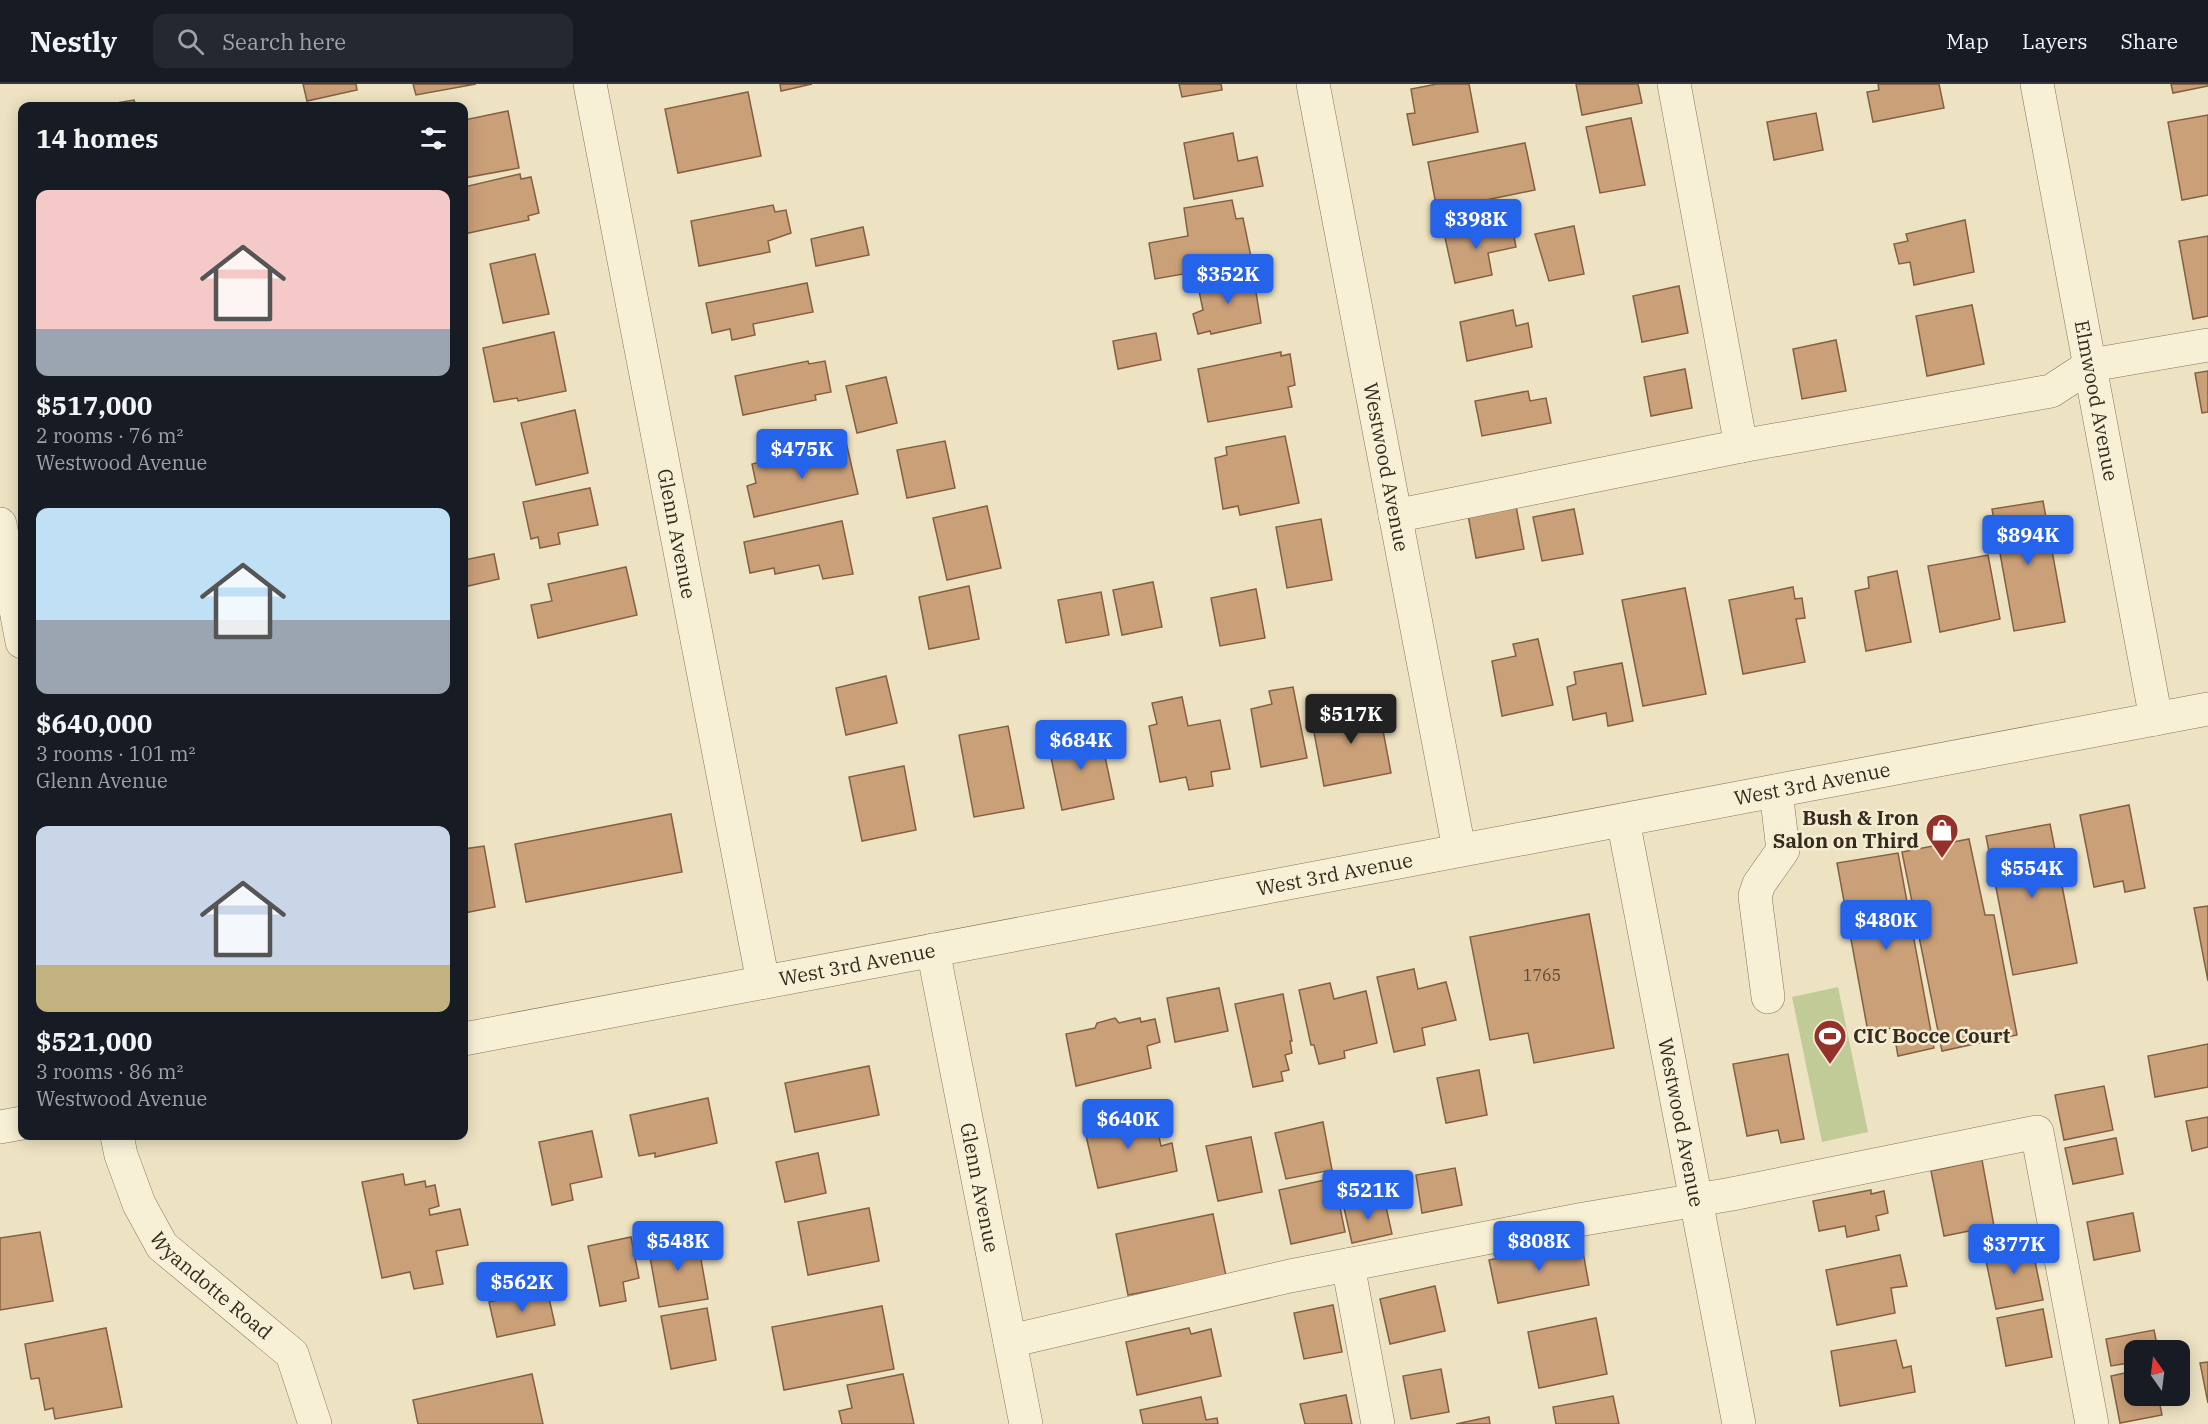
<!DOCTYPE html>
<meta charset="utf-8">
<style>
body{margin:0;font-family:"IBM Plex Serif",serif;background:#242831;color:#f1f3f6;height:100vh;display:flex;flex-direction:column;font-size:22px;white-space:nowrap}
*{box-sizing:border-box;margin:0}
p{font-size:20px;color:#9ea1a6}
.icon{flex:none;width:33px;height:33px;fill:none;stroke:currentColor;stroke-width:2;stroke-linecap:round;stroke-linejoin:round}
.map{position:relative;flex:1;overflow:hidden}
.side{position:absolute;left:18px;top:18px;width:450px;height:1038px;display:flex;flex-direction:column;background:#171b24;border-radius:12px;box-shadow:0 3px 15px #0003}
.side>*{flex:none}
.needle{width:39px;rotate:346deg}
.fabs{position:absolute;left:2124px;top:1256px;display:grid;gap:12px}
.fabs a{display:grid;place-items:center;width:66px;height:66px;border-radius:12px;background:#171b24;box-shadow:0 3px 15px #0003;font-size:30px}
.price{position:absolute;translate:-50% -51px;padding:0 14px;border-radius:6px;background:#2563eb;color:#fff;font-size:20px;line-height:39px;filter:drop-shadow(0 2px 3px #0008)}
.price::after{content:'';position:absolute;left:50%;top:36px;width:18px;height:14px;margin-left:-9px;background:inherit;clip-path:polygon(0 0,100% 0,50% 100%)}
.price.active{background:#222;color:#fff}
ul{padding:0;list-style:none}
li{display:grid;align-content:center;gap:12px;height:318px;padding:0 18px}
li span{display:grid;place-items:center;height:186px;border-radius:12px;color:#555}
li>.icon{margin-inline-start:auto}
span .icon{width:108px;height:108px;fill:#fffc;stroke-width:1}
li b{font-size:26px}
h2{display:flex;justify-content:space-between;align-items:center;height:72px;padding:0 18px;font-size:26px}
header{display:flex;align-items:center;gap:36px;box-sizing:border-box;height:84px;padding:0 30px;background:#171b24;border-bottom:2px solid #363941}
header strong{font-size:28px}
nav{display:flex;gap:33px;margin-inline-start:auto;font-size:21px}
.search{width:420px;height:54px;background:#242831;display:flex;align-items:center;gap:15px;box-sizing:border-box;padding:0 21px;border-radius:12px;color:#9ea1a6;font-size:22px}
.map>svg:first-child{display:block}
.green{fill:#c1cb97}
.building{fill:#caa079;stroke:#856040;stroke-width:1.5}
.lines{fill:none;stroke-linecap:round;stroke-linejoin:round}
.minor-casing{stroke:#86745a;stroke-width:34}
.minor{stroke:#f8f0d6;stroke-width:33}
.labels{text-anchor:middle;stroke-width:5;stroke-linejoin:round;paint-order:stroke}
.number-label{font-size:16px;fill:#5c4835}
.street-label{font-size:20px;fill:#372b1e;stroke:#f4edd2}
.poi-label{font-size:20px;font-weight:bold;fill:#372b1e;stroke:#f4edd2;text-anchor:end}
</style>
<header>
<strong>Nestly</strong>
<div class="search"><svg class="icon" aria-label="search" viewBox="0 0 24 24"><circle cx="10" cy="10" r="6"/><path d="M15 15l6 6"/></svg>Search here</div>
<nav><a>Map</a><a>Layers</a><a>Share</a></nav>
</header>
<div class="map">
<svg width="2208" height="1340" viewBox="0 0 2208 1340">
<rect width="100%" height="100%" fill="#ede3c3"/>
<path class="green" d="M1838,903l30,145 -46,10 -30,-145z"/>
<g class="building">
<path d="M303,0h53l1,6 -50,11z"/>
<path d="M413,0h63l-60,11z"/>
<path d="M780,0h32l-31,7z"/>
<path d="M1179,0h42l1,6 -40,7z"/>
<path d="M1437,0h32l9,48 -65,13 -6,-31 8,-1 -4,-24z"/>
<path d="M1576,0h62l4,19 -60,12z"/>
<path d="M1878,0h61l5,24 -71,14 -6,-30 12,-2z"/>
<path d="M2171,0h37v2l-35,7z"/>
<path d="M748,8l13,64 -83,17 -13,-64z"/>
<path d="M134,16l2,6h-38z"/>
<path d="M508,27l11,57 -55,10v-58z"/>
<path d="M1816,29l7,37 -49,10 -7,-38z"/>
<path d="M2208,31v80l-26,5 -14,-78z"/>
<path d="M1631,34l14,67 -45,8 -14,-66z"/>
<path d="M1233,49l5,28 19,-4 6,29 -69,13 -10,-56z"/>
<path d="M1525,59l10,47 -98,20 -9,-48z"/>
<path d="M520,90l1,5 10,-2 8,36 -11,3 1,4 -65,14v-47z"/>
<path d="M1232,116l4,19 7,-1 9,44 -97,17 -6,-36 39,-7 -4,-28z"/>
<path d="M773,121l2,7 11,-2 5,23 -23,8 2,11 -71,14 -8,-45z"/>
<path d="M1965,136l9,52 -60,13 -4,-23 -11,2 -5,-20 14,-3 -2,-7z"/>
<path d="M1501,137l2,12 10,-1 3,15 -28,6 4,22 -37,8 -11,-50z"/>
<path d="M1574,142l10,48 -35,7 -14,-47z"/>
<path d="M863,143l6,28 -53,11 -5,-27z"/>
<path d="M2208,152v80l-15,3 -14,-78z"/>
<path d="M535,170l14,60 -46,9 -13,-59z"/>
<path d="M1253,190l8,49 -50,11 -1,-3 -12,3 -5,-20 10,-4 -5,-24z"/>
<path d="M807,199l6,29 -60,12 2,11 -23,5 -2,-11 -18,4 -6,-30z"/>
<path d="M1679,202l9,47 -46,9 -9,-46z"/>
<path d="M1972,221l12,59 -57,12 -11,-60z"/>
<path d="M1513,226l3,16 12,-3 4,24 -65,14 -7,-39z"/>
<path d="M554,248l12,59 -48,10 -1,-3 -23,4 -11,-54z"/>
<path d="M1156,249l5,27 -43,9 -5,-28z"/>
<path d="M1836,256l10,51 -44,8 -9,-50z"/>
<path d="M1281,268v4l9,-2 5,31 -7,2 4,20 -84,15 -10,-53z"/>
<path d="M808,277l1,3 16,-3 6,31 -16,3 1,5 -73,15 -8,-39z"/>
<path d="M1685,285l7,39 -41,8 -7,-39z"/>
<path d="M2208,287v41l-6,1 -7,-40z"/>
<path d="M886,293l11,46 -40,10 -11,-47z"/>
<path d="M1528,307l2,10 16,-3 5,25 -69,13 -7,-35z"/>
<path d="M575,326l13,63 -52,12 -15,-62z"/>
<path d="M1285,352l14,67 -59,12 -2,-9 -15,3 -8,-51 12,-3 -1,-8z"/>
<path d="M945,357l10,47 -48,10 -10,-48z"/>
<path d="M846,358l12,52 -104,23 -7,-31 9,-3 -4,-19z"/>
<path d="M590,404l8,37 -40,8 2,11 -20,4 -2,-11 -7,2 -8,-37z"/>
<path d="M2043,417l22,121 -51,9 -22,-122z"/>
<path d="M987,422l14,62 -54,12 -14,-62z"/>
<path d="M1516,422l8,43 -48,9 -8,-43z"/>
<path d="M1574,425l9,45 -41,7 -9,-44z"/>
<path d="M1321,435l11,61 -45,8 -11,-61z"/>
<path d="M842,437l11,53 -30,5 -4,-14 -44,9 -1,-6 -24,5 -6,-31z"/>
<path d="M494,470l5,25 -35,8v-27z"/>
<path d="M1988,471l12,64 -60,13 -12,-66z"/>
<path d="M626,483l11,48 -99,23 -7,-33 21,-4 -4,-17z"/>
<path d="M1897,487l14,71 -45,9 -11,-60 14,-3 -1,-11z"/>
<path d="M1153,498l9,45 -40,8 -9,-45z"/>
<path d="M969,502l10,53 -50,10 -10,-52z"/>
<path d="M1793,503l2,12 7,-1 3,20 -9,1 9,43 -62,12 -14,-74z"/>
<path d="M1685,504l21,106 -63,12 -21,-106z"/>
<path d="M1256,505l9,49 -45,8 -9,-48z"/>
<path d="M1101,508l8,43 -43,8 -8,-43z"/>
<path d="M1538,555l15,66 -51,11 -10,-55 24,-5 -3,-12z"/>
<path d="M1622,579l11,58 -25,5 -2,-13 -33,7 -6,-33 9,-3 -2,-12z"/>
<path d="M886,592l11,47 -51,12 -10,-47z"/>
<path d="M1293,603l14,71 -46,9 -10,-58 21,-5 -3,-13z"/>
<path d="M1182,613l6,29 32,-6 10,49 -19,3 2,14 -24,4 -3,-13 -26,5 -11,-56 8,-2 -5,-21z"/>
<path d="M1378,620l13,69 -67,13 -13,-70z"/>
<path d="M1008,642l16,82 -50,9 -15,-82z"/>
<path d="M1100,649l14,66 -52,11 -14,-67z"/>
<path d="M904,682l12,64 -54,11 -13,-64z"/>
<path d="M2129,721l16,83 -20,4 -2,-11 -29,6 -14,-72z"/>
<path d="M671,730l11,58 -156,30 -11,-58z"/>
<path d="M2050,740l27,139 -64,12 -27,-139z"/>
<path d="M1969,755l16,76h9l23,120 -75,16 -40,-199z"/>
<path d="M484,762l11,61 -31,6v-64z"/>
<path d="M1898,769l36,195 -36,8 -5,-28 -25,4 -31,-169z"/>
<path d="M2208,822v75l-14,-73z"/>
<path d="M1589,830l25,134 -80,15 -6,-30 -38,7 -20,-103z"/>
<path d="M1414,885l4,20 28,-7 10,38 -34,8 3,17 -31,7 -17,-75z"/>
<path d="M1330,899l4,16 32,-8 11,52 -33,8 1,7 -26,6 -5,-19h-3l-12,-55z"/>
<path d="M1219,904l9,43 -53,11 -8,-44z"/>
<path d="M1283,910l9,47h-2l2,12 -7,2 4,15 -8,2 2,9 -30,6 -18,-83z"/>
<path d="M1115,934l4,5 21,-5 1,4 14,-3 5,23 -13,4 4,22 -75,18 -10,-52 29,-6 2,-5z"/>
<path d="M2208,960v43l-53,10 -7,-41z"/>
<path d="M1788,970l16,85 -23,4 -3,-13 -31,6 -14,-72z"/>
<path d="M869,982l10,49 -84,17 -10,-49z"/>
<path d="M1479,986l8,45 -41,8 -9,-45z"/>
<path d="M2104,1002l9,44 -49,10 -9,-45z"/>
<path d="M708,1014l9,45 -62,14v-4l-16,3 -9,-41z"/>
<path d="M1153,1027l8,35 11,-3 5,28 -79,17 -14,-61z"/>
<path d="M2208,1033v30l-16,4 -6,-30z"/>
<path d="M1323,1038l9,48 -46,9 -11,-46z"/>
<path d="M592,1047l10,46 -32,7 3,16 -21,5 -13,-63z"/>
<path d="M1251,1053l11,55 -44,9 -12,-55z"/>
<path d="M2116,1054l7,36 -50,10 -8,-36z"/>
<path d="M818,1069l8,40 -41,9 -9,-40z"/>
<path d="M1982,1076l12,66 -50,10 -13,-65z"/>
<path d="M1455,1084l7,37 -40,8 -6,-38z"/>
<path d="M403,1090l2,11 20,-4 1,6 9,-2 4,21 -10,3 1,6 30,-6 8,36 -32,6 7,33 -29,5 -4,-17 -28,6 -20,-96z"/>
<path d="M1334,1094l11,54 -54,12 -12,-54z"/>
<path d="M1871,1106v4l13,-3 4,22 -12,3 3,14 -32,7 -2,-11 -26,5 -6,-30z"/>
<path d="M1384,1114l8,36 -40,9 -8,-35z"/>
<path d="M869,1124l10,53 -71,14 -10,-53z"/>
<path d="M2133,1129l7,38 -46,9 -7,-38z"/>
<path d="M1213,1130l13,62 -98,19 -12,-61z"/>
<path d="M40,1148l13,69 -53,9v-72z"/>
<path d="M631,1153l8,41 -16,4 3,19 -26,5 -12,-60z"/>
<path d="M697,1153l11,62 -49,8 -11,-61z"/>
<path d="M1581,1157l8,44 -91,18 -9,-43z"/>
<path d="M2031,1158l12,58 -47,9 -12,-58z"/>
<path d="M1900,1171l7,31 -16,2 4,25 -58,12 -11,-55z"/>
<path d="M1435,1202l10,45 -55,13 -10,-45z"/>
<path d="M547,1205l8,36 -58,12 -8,-35z"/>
<path d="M1333,1221l9,47 -38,7 -10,-46z"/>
<path d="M882,1222l12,63 -110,21 -12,-63z"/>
<path d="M707,1224l9,52 -45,9 -10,-53z"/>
<path d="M2043,1225l9,48 -46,9 -9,-48z"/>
<path d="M1596,1234l11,56 -68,14 -11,-56z"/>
<path d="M106,1244l16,79 -67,12 -2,-11 -8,2 -6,-32 -8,1 -6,-35z"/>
<path d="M1189,1244l2,6 20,-5 10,47 -84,19 -11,-53z"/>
<path d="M2154,1246l4,20h-24v12l-23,4 -5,-27z"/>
<path d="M1896,1256l7,28 8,-2 4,26 -75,14 -9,-55z"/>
<path d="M2208,1278v41l-8,-40z"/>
<path d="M1441,1285l8,43 -38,7 -8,-43z"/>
<path d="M2134,1287v24h24l4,20 -42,8 -9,-47z"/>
<path d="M532,1290l11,50h-125l-5,-24z"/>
<path d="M903,1290l11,50h-72l-3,-13 13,-3 -5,-23z"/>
<path d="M1346,1311l6,29h-47l-5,-20z"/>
<path d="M1613,1312l6,28h-63l-3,-17z"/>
<path d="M1201,1313l5,23 11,-2 1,6h-75l-3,-14z"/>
<path d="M1489,1333l1,7h-34z"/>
</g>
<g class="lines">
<defs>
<g id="minor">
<path id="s1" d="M590,0l173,898"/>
<path id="s2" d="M1313,0l146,765"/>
<path d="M1674,0l67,362"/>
<path id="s3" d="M2037,0l119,635"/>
<path d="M1395,432l346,-70 310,-55 40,-26 117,-20"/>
<path d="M0,440l22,118"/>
<path id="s4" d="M1623,736l116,604"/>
<path id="s5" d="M933,866l93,474"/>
<path d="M1768,913l-13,-101 4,-12 24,-34 -7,-59"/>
<path id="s6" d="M464,955l1744,-330"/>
<path d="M0,1043l22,-4"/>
<path id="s7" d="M117,1052l4,19 18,49 23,42 130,108 23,70"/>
<path d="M1348,1181l30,159"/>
<path d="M1010,1257l280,-65 294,-57 148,-25 305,-62 55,292"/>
</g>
</defs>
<use href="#minor" class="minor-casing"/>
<use href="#minor" class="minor"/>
</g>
<defs>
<symbol id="shop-pin" viewBox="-11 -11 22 30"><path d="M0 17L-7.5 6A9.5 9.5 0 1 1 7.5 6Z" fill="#94312b" stroke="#f4edd2"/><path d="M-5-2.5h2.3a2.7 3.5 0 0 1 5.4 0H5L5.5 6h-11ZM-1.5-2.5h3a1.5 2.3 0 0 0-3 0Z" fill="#fff"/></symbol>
<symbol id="stadium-pin" viewBox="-11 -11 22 30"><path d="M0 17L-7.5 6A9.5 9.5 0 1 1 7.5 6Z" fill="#94312b" stroke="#f4edd2"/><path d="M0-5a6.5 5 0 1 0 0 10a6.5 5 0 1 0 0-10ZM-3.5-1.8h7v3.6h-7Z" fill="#fff"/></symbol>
</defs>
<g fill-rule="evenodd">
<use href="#shop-pin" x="1923" y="727" width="38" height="52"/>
<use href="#stadium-pin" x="1811" y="933" width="38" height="52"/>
</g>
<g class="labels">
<g class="number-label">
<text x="1542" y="897">1765</text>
</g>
<g class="street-label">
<text dy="7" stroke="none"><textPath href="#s3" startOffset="322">Elmwood Avenue</textPath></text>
<text dy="7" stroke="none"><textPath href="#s2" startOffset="390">Westwood Avenue</textPath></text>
<text dy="7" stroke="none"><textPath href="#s1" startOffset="458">Glenn Avenue</textPath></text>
<text dy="7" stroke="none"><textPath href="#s6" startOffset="1372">West 3rd Avenue</textPath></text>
<text dy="7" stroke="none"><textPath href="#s6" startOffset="886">West 3rd Avenue</textPath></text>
<text dy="7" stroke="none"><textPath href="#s6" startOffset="400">West 3rd Avenue</textPath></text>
<text dy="7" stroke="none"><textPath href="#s4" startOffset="308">Westwood Avenue</textPath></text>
<text dy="7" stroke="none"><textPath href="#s5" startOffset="242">Glenn Avenue</textPath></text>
<text dy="7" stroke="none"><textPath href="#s7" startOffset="182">Wyandotte Road</textPath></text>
</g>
<g class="poi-label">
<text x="1919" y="741">Bush &amp; Iron<tspan x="1919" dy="23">Salon on Third</tspan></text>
<text x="1853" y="959" text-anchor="start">CIC Bocce Court</text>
</g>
</g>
</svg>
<div class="fabs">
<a><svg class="needle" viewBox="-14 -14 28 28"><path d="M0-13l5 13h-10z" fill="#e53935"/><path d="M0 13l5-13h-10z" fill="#9ea1a6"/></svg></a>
</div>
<b class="price" style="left:1476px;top:166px">$398K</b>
<b class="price" style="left:1228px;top:221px">$352K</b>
<b class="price" style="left:802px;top:396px">$475K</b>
<b class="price" style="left:2028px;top:482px">$894K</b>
<b class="price active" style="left:1351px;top:661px">$517K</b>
<b class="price" style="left:1081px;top:687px">$684K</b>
<b class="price" style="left:2032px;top:815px">$554K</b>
<b class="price" style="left:1886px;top:867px">$480K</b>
<b class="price" style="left:1128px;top:1066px">$640K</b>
<b class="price" style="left:1368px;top:1137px">$521K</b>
<b class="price" style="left:678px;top:1188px">$548K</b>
<b class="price" style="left:1539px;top:1188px">$808K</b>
<b class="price" style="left:2014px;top:1191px">$377K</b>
<b class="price" style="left:522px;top:1229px">$562K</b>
<section class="side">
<h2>14 homes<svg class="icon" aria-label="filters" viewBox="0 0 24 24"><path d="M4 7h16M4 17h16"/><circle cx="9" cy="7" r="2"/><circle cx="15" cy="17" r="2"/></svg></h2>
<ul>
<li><span style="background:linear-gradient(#f6c9c9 75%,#9aa5b1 0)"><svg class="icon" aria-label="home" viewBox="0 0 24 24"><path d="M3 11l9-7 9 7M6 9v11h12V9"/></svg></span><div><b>$517,000</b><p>2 rooms · 76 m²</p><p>Westwood Avenue</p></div></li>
<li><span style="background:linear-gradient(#bfe0f5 60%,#9aa5b1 0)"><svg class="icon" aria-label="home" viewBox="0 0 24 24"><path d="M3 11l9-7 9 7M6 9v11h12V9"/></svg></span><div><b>$640,000</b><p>3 rooms · 101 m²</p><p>Glenn Avenue</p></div></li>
<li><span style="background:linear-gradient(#c9d6e8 75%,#c2b280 0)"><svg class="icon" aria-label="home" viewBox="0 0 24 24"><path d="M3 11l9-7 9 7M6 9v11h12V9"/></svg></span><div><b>$521,000</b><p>3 rooms · 86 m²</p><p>Westwood Avenue</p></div></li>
</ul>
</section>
</div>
